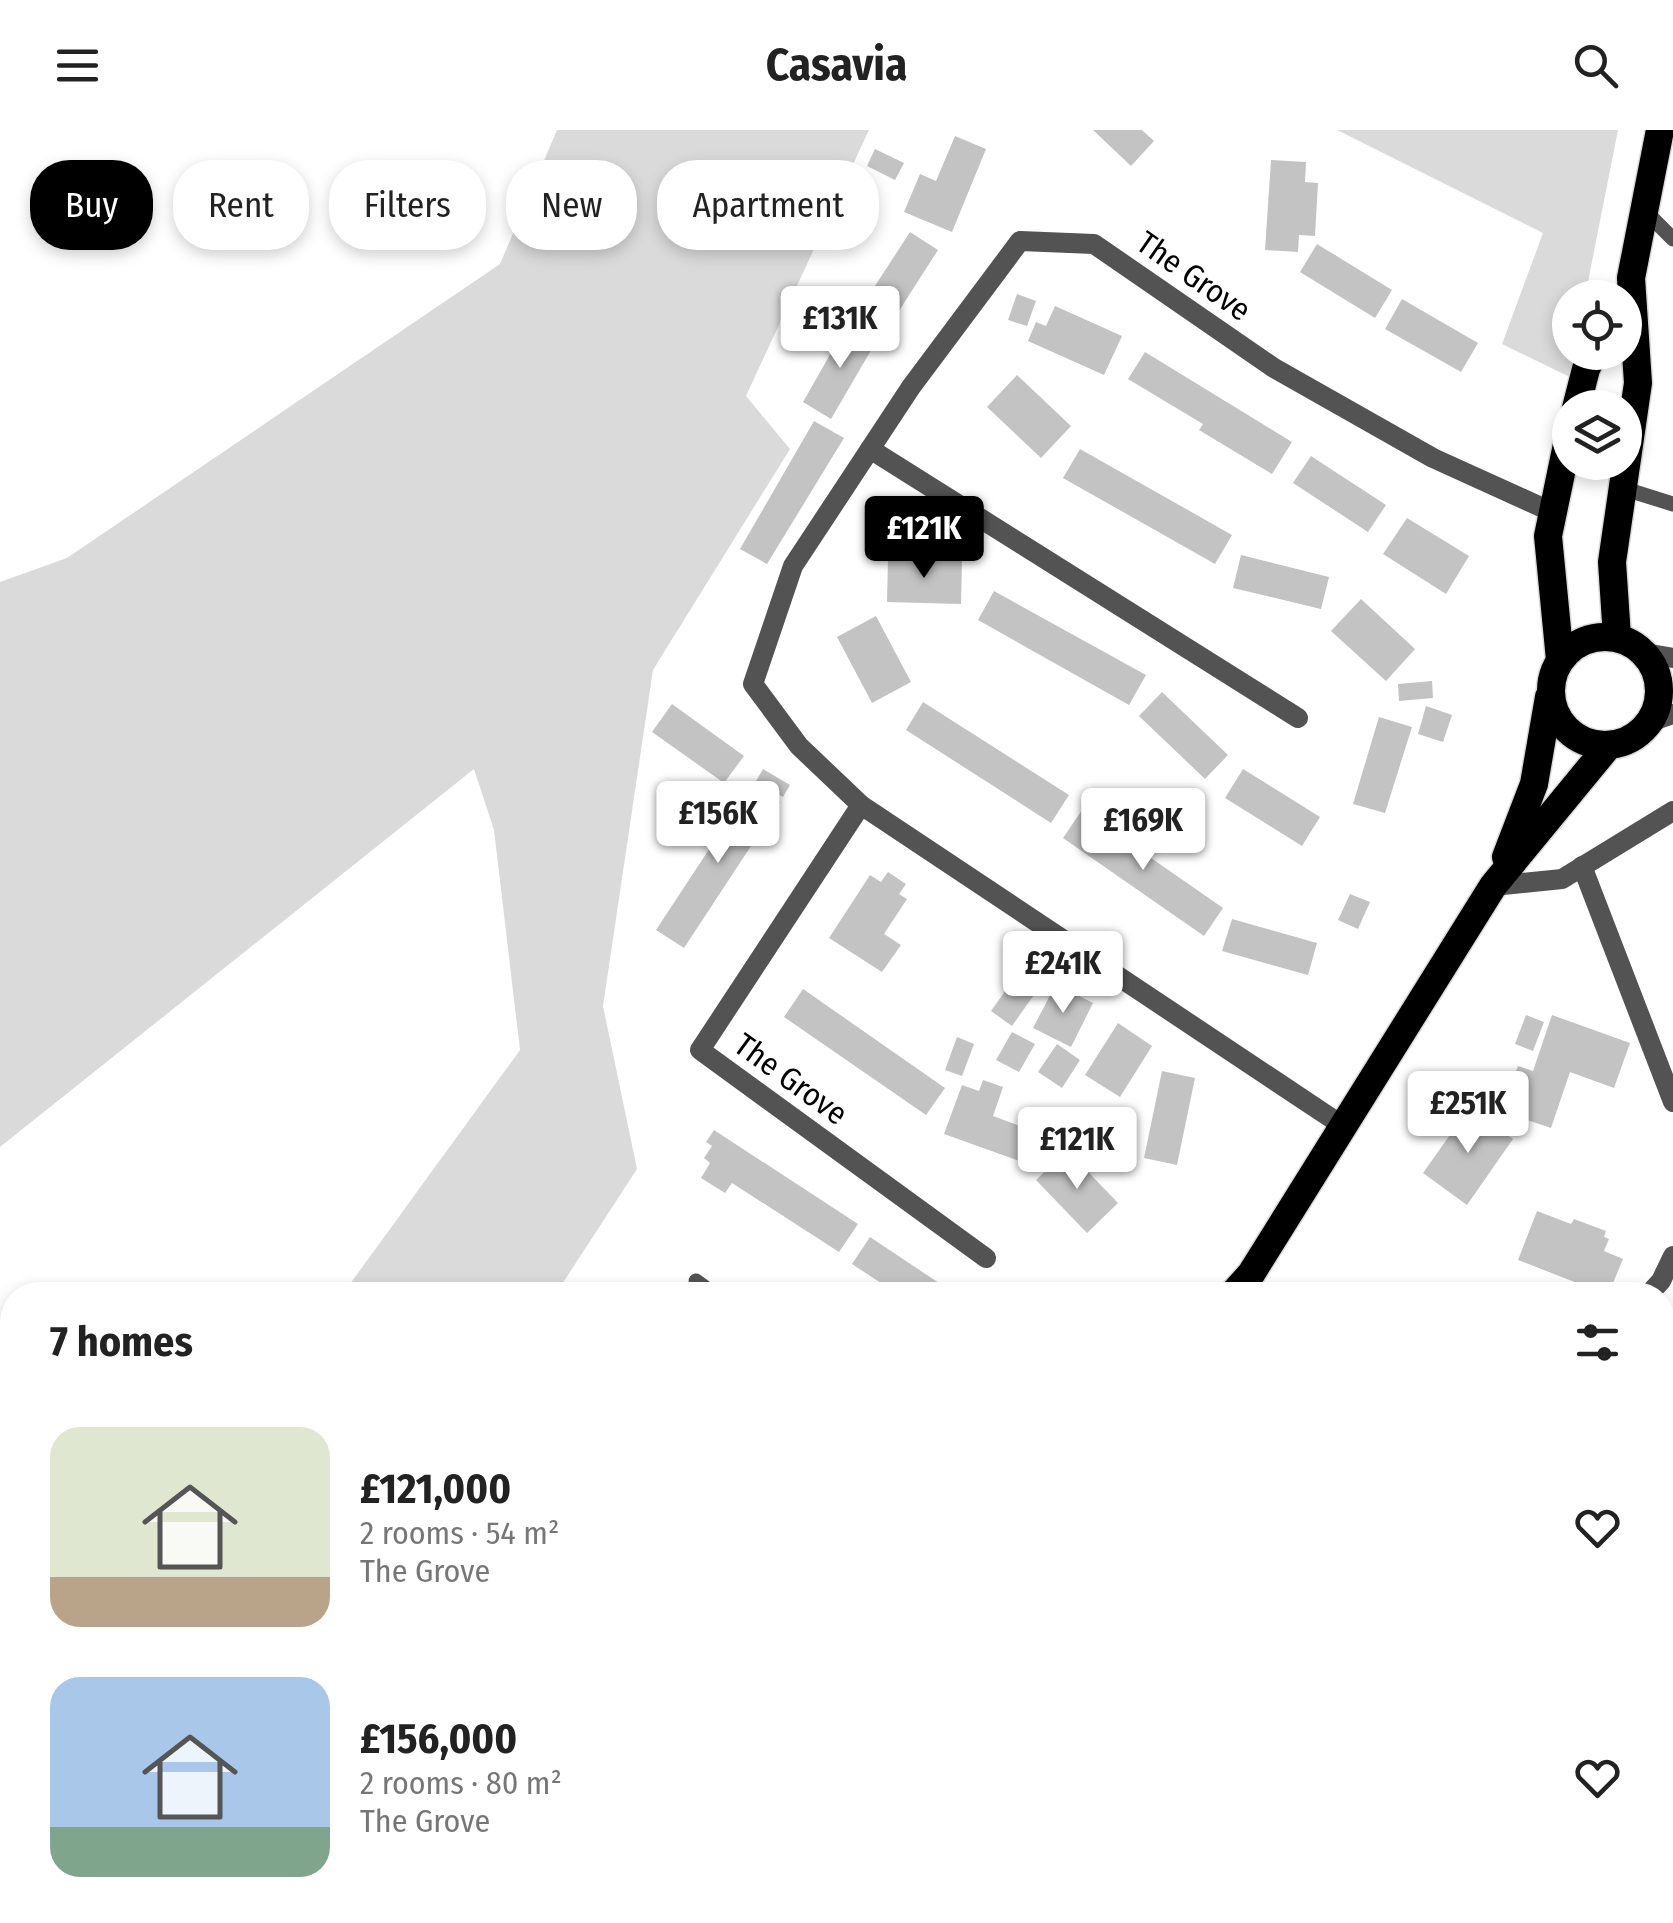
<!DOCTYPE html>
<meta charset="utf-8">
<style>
body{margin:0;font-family:"Fira Sans Condensed",sans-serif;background:#f2f2f2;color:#222;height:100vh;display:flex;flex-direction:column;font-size:38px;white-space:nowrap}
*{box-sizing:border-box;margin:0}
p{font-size:32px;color:#767676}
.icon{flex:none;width:55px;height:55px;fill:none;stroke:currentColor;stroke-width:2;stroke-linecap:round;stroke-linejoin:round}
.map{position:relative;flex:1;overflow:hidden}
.drawer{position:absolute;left:0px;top:1152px;width:1675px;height:642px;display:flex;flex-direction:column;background:#fff;border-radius:40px 40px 0 0;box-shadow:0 5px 15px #0003}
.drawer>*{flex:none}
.banner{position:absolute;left:30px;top:30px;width:1000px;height:90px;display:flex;gap:20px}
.buttons{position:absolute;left:1552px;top:150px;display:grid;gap:20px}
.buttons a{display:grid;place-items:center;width:90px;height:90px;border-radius:50%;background:#fff;box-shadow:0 5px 15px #0003;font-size:50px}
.price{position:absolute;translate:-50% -85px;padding:0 22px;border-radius:10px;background:#fff;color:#222;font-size:32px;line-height:65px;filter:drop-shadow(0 2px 5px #0008)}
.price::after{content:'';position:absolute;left:50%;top:60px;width:30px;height:22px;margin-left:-15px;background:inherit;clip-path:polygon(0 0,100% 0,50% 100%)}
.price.on{background:#000;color:#fff}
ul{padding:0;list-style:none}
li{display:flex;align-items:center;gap:30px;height:250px;padding:0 50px}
li span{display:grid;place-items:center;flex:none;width:280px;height:200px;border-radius:30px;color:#555}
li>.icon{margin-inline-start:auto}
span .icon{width:120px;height:120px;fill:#fffc;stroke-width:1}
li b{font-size:42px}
h2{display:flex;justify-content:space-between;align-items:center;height:120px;padding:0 50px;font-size:42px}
.pill{padding:0 35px;border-radius:40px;background:#fff;box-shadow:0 5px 15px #0003;font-size:35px;line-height:90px}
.pill.on{background:#000;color:#fff}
header{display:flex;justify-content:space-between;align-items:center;height:130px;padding:0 50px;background:#fff;font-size:45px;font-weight:700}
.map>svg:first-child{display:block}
.green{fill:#dadada}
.building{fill:#c3c3c3}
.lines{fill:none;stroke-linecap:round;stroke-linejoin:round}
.trunk-casing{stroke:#dbdbdb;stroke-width:31}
.service{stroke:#535353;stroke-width:15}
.minor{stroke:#535353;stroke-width:20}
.tertiary{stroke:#535353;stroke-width:20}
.trunk{stroke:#000;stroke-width:28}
.labels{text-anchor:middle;stroke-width:8;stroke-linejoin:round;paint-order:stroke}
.street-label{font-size:32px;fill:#000;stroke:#fff}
</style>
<header><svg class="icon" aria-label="menu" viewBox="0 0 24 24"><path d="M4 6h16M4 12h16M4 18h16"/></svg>Casavia<svg class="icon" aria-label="search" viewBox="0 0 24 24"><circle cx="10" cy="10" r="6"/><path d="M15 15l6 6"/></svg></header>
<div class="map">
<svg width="1673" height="1793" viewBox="0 0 1673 1793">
<rect width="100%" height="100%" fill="#fff"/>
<g class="green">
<path d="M557,0h312l-123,266 44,53 -137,221 -50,336 34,163 -82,126h-213l178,-245 -26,-220 -20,-61 -474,378v-565l67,-24 433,-294z"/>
<path d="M1337,0h281l-33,167 -15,1v54l5,1 -5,24 -68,-33 41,-111z"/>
<path d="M12,1385v239l-12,7v-240z"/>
</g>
<g class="building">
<path d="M1093,0h49l12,11 -23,25z"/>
<path d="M955,6l31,13 -34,83 -48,-20 16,-38 16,7z"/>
<path d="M875,19l29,14 -9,17 -28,-14z"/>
<path d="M1271,30l35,2 -1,20 13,1 -3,53 -16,-1 -1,17 -33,-2z"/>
<path d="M910,102l28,18 -50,78 -28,-19z"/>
<path d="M1317,114l75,46 -17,28 -75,-46z"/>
<path d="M1017,164l19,7 -9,25 -19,-6z"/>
<path d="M1402,169l76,44 -17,29 -76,-43z"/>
<path d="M1055,176l67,30 -18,39 -76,-34 8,-19 10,4z"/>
<path d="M848,193l29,17 -46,79 -28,-17z"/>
<path d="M1145,222l147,90 -20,32 -73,-44 4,-6 -75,-45z"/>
<path d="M1017,245l54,51 -30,32 -54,-51z"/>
<path d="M814,291l30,17 -77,126 -27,-15z"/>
<path d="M1080,319l152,86 -17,29 -152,-86z"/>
<path d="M1311,326l75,49 -18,27 -75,-49z"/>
<path d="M1407,388l62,38 -23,38 -63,-40z"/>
<path d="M1241,425l88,22 -8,32 -88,-21z"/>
<path d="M888,428l74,3 -1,43 -74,-2z"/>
<path d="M994,461l152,84 -17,30 -151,-85z"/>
<path d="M1361,469l54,50 -29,32 -55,-50z"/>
<path d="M876,486l35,66 -39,21 -35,-66z"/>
<path d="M1432,551l1,17 -34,3 -1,-17z"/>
<path d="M1162,562l66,63 -23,24 -66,-63z"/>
<path d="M923,572l146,93 -18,28 -145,-93z"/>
<path d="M672,574l72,52 -20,27 -72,-51z"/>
<path d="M1426,576l26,9 -9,27 -25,-8z"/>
<path d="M1379,587l33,10 -27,86 -32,-9z"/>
<path d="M763,639l27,16 -7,12 -27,-16z"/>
<path d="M1243,639l77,48 -18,29 -77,-48z"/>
<path d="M752,654l28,18 -96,146 -28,-18z"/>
<path d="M1082,680l141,98 -19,28 -141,-98z"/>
<path d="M888,742l18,12 -7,10 8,5 -23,35 17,11 -19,27 -53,-34 41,-63 11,7z"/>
<path d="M1350,764l20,8 -12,27 -20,-9z"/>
<path d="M1232,789l85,24 -9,32 -86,-24z"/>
<path d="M1037,816l21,15 -46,65 -21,-15z"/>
<path d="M1056,854l37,19 -22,44 -38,-19z"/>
<path d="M803,859l142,99 -19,27 -142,-98z"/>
<path d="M1526,885l18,7 -11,29 -18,-7z"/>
<path d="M1552,885l78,28 -16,45 -44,-16 -19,56 -39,-13 8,-23 -10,-4 8,-22 15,5z"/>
<path d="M1118,893l34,23 -32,51 -35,-22z"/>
<path d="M1012,902l23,12 -16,28 -23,-12z"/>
<path d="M957,907l17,7 -12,32 -17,-6z"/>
<path d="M1057,914l23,16 -18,28 -24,-16z"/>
<path d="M1162,941l33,7 -18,87 -33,-7z"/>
<path d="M983,950l20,7 -10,29 46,17 -11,31 -84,-30 18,-49 17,6z"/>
<path d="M1469,978l44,31 -46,66 -44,-32z"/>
<path d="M714,1000l144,94 -19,28 -107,-69 -7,10 -24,-15 9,-15 -6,-5 8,-12 -6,-4z"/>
<path d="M1067,1020l51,53 -31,30 -51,-53z"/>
<path d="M1537,1081l34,13 3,-5 32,12 -2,6 5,2 -5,12 19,8 -15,36 -90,-35z"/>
<path d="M870,1107l87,58h-58l-47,-31z"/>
<path d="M1671,1391l2,37 -11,1v-37z"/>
<path d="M1673,1524v101l-2,3 -9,-9v-85z"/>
<path d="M23,1782h82l-1,11h-82z"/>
<rect x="129" y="1782" width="82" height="11"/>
<path d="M278,1782l21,2 1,9h-26z"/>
<path d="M1174,1782h30l-10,11h-9z"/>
<path d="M1473,1782h34l6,4 -4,7h-42z"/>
</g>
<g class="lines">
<defs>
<g id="trunk">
<path d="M1576,278l10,-39 8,-17"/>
<circle cx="1605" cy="561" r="54"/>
<path d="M1617,507l-5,-75 26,-179 -7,-105 29,-148"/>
<path d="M1560,530l-12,-124 22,-106"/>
<path d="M1506,727l28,-73 15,-87"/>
<path d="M1232,1165l19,-21 242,-388 116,-141"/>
<path d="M686,1793l10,-11"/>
</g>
</defs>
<use href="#trunk" class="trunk-casing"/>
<g class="service">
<path d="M1643,79l30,30"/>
<path d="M1625,359l48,15"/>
<path d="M696,1151l19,14"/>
</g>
<g class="minor">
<path d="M870,319l428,269"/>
<path d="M861,675l-161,245 286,208"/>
<path d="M1582,736l91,236"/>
<path d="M1493,756l69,-7 111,-68"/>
<path d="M1343,996l-482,-321 -62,-59 -46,-62 40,-118 118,-179 109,-146 74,3 180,124 159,90 119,54"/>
<path d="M1648,1165l13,-14 12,-25"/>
<path d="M1072,1782l11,11"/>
<path d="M1585,1793l6,-11"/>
</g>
<g class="tertiary">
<path d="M1645,523l28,5"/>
<path d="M1650,592l23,-8"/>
</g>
<use href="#trunk" class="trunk"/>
</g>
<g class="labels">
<g class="street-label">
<text transform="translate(1194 146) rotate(35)" y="11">The Grove</text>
<text transform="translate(791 949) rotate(36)" y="11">The Grove</text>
</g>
</g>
</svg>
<div class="buttons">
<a><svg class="icon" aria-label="locate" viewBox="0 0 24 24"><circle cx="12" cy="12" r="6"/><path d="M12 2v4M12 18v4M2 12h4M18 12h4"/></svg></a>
<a><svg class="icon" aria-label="layers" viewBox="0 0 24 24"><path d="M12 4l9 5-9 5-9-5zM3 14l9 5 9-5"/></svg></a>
</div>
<b class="price" style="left:840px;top:241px">£131K</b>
<b class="price on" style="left:924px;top:451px">£121K</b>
<b class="price" style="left:718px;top:736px">£156K</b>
<b class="price" style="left:1143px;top:743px">£169K</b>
<b class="price" style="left:1063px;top:886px">£241K</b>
<b class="price" style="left:1468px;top:1026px">£251K</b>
<b class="price" style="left:1077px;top:1062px">£121K</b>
<div class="banner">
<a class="pill on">Buy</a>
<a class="pill">Rent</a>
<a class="pill">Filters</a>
<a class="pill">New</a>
<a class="pill">Apartment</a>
</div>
<section class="drawer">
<h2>7 homes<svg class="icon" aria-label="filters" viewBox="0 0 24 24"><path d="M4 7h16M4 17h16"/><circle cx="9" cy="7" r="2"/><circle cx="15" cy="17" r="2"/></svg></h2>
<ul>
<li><span style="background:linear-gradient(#dfe7d0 75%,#b9a48a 0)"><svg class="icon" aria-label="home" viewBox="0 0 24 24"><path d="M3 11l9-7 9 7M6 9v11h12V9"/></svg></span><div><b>£121,000</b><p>2 rooms · 54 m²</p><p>The Grove</p></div><svg class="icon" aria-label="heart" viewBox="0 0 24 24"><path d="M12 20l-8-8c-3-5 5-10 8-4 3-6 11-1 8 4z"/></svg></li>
<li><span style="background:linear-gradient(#a9c7e8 75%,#7fa58c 0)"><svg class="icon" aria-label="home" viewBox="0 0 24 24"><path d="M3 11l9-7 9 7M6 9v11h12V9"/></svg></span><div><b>£156,000</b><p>2 rooms · 80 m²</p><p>The Grove</p></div><svg class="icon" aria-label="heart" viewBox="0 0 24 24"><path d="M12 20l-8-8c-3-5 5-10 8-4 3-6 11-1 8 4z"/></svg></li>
</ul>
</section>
</div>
